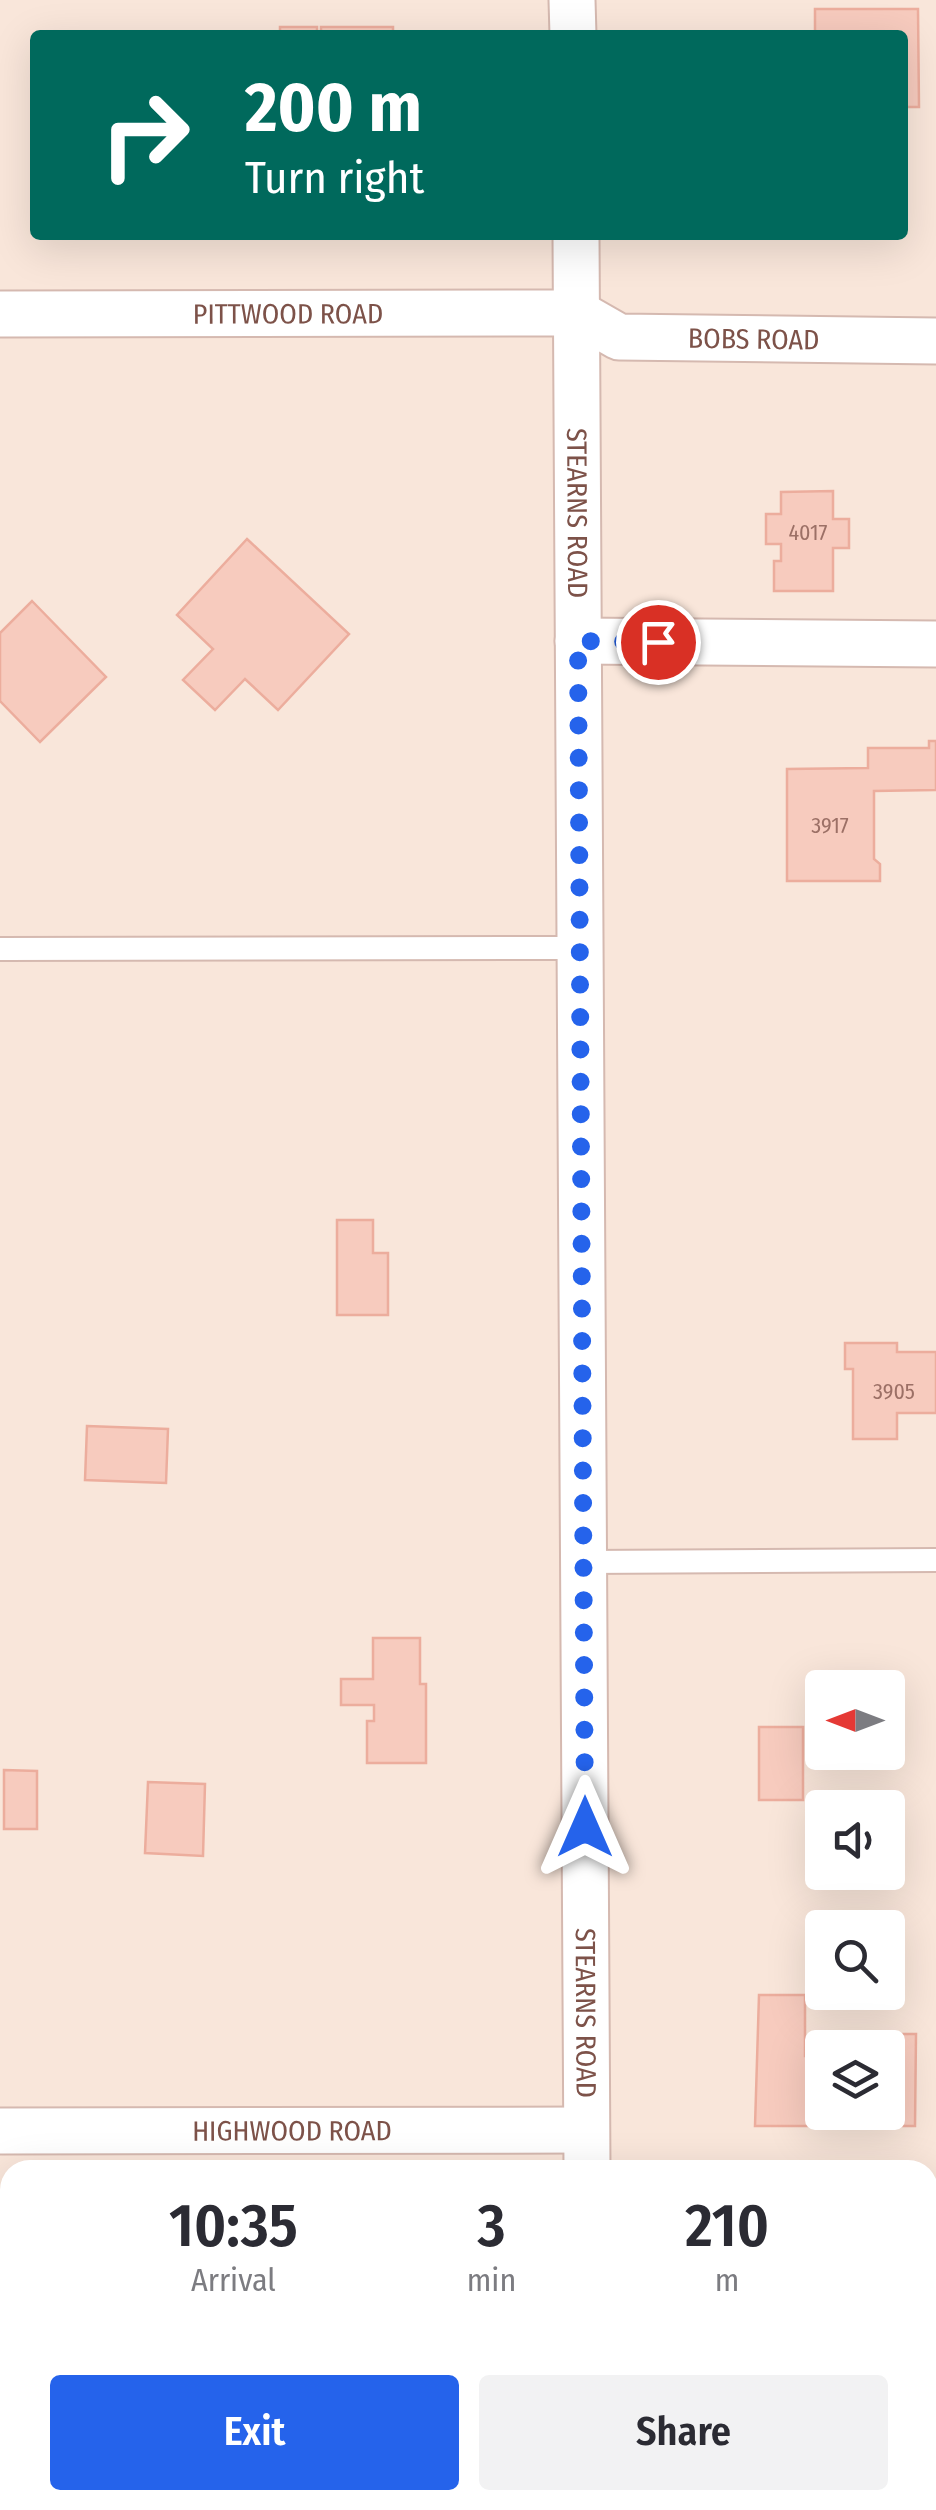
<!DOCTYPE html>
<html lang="en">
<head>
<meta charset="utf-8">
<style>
	body { margin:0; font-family:"Fira Sans Condensed",sans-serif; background:#f2f2f3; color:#2b2b33; height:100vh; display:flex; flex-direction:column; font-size:38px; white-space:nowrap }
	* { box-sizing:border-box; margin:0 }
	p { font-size:32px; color:#7c7c81 }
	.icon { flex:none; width:55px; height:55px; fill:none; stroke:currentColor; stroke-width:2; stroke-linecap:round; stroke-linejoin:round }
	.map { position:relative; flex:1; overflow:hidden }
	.details { position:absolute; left:0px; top:2160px; width:938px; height:350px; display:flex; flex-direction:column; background:#fff; border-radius:30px 30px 0 0; box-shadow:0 10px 40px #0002 }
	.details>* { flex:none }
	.top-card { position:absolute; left:30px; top:30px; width:878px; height:210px; border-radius:10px; box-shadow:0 10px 40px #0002; background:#00695c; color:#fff; overflow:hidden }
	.needle { width:65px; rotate:270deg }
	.fabs { position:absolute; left:805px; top:1670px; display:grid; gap:20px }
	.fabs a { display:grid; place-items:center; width:100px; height:100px; border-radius:10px; background:#fff; box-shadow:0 10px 40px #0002; font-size:50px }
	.pin { position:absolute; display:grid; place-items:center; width:85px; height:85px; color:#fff; margin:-42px; border:5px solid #fff; border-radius:50%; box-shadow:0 2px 10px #0007 }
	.me { position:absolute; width:110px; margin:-55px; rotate:0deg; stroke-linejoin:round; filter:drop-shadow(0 0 8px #0008) }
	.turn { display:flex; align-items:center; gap:35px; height:210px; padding:0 50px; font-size:45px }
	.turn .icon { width:130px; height:130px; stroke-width:2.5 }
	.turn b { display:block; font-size:70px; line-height:85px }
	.eta { display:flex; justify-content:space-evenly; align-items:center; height:170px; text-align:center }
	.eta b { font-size:60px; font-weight:600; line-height:70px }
	.button { display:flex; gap:20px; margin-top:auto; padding:20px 50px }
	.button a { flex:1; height:115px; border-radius:10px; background:#2563eb; color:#fff; font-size:40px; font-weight:600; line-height:115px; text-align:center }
	.button a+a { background:#f2f2f3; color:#2b2b33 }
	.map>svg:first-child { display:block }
	.residential { fill:#f9e6da; fill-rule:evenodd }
	.building { fill:#f7cbbe; stroke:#ecad9d; stroke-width:2.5 }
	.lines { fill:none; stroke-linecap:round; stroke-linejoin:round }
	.lane-casing { stroke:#d5b9b0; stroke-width:26 }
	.street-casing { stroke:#d5b9b0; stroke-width:49 }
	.lane { stroke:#fff; stroke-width:22 }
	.street { stroke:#fff; stroke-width:45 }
	.route { stroke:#2563eb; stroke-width:18; stroke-dasharray:0 32.4 }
	.labels { text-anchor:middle; stroke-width:8; stroke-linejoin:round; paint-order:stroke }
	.number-label { font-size:22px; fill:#9c7066 }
	.street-label { font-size:28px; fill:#7d5249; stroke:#fff8f2 }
</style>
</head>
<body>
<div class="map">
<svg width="936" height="2510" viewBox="0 0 936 2510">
	<rect width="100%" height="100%" fill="#fef3ea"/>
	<!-- residential -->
	<path class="residential" d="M0 0H549V35H35V235H552L553 292 0 293Z
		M596 0H936V320L626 317 600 302 599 235H902V35H596Z
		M553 334 563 2109 0 2110V335Z
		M600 352 936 361V623L602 621Z
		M602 662 936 665V2510H617V2500H928V2170H610ZM822 1688H888V1752H822ZM822 1808H888V1872H822ZM822 1928H888V1992H822ZM822 2048H888V2112H822Z
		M564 2151V2170H10V2500H569V2510H0V2152Z"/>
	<!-- building -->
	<path class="building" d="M815 9H918L919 107H902V35H821L815 31Z
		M280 27H317V35H280Z
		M321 27H393V35H321Z
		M833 491V519H849V548H833V591H774V561H781V544H766V514H781V492Z
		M247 539 349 634 278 710 245 679 215 710 183 680 213 649 177 615Z
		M32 601 106 677 40 742 0 701V633Z
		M929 741H936V790L874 791V859L880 864V881H787V769L868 768V748H929Z
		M337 1220H373V1253H388V1315H337Z
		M845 1343H897V1352H936V1413H897V1439H853V1369H845Z
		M87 1426 168 1429 166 1483 85 1480Z
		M373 1638H420V1684H426V1763H367V1721H374V1705H341V1679H373Z
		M759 1727H803V1800H759Z
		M4 1770 37 1771V1829H4Z
		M148 1782 205 1784 203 1856 145 1853Z
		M759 1995H805V2056H822V2112H888V2048H870V2034H916L915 2126H755Z
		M0 2336H10V2400H0Z
		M747 2500H856V2510H747Z"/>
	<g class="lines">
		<!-- lane casing -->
		<g class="lane-casing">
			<path id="lane" d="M0 949 580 948
				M584 1562 936 1560"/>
		</g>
		<!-- street casing -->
		<g class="street-casing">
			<g id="street">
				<path d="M572 0 573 35"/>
				<path id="s1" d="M576 235 587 2170"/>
				<path id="s2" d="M0 314 577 313 619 337 936 341"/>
				<path d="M578 641 936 644"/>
				<path id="s3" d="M0 2131 586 2130"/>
				<path d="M589 2500V2510"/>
			</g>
		</g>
		<!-- lane -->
		<use href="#lane" class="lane"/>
		<!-- street -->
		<use href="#street" class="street"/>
	</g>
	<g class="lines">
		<!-- route -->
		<path class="route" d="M585 1827 578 641 658 642"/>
	</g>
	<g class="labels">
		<!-- number labels -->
		<g class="number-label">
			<text x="808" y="540">4017</text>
			<text x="830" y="833">3917</text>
			<text x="894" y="1399">3905</text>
		</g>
		<!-- street labels -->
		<g class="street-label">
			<text dy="10" stroke="none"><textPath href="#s2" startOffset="288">PITTWOOD ROAD</textPath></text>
			<text dy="10" stroke="none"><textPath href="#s2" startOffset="760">BOBS ROAD</textPath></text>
			<text dy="10" stroke="none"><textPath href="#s1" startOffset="278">STEARNS ROAD</textPath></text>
			<text dy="10" stroke="none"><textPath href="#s1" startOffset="1778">STEARNS ROAD</textPath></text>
			<text dy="10" stroke="none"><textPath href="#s3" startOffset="292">HIGHWOOD ROAD</textPath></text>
		</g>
	</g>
</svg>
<div class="fabs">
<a><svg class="needle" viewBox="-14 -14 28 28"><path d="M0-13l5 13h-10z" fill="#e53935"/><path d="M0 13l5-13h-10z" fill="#7c7c81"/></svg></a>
<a><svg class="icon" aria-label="sound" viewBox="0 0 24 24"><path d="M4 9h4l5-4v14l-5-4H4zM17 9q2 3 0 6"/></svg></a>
<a><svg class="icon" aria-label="search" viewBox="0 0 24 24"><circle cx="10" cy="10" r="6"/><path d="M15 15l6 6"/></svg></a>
<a><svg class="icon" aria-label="layers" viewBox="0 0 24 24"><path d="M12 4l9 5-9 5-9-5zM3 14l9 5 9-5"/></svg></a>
</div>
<div class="pin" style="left:658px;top:642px;background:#d93025"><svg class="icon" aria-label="arrive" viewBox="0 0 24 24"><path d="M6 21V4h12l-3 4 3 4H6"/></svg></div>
<svg class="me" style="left:585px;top:1827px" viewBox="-20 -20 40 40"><path d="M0-17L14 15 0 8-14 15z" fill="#2563eb" stroke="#fff" stroke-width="4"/></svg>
<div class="top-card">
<div class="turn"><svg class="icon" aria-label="right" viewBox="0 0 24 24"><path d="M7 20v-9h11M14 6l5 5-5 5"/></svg><div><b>200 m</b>Turn right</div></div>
</div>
<section class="details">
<div class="eta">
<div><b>10:35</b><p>Arrival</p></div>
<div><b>3</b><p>min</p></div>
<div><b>210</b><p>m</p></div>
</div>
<div class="button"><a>Exit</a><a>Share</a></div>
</section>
</div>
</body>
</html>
